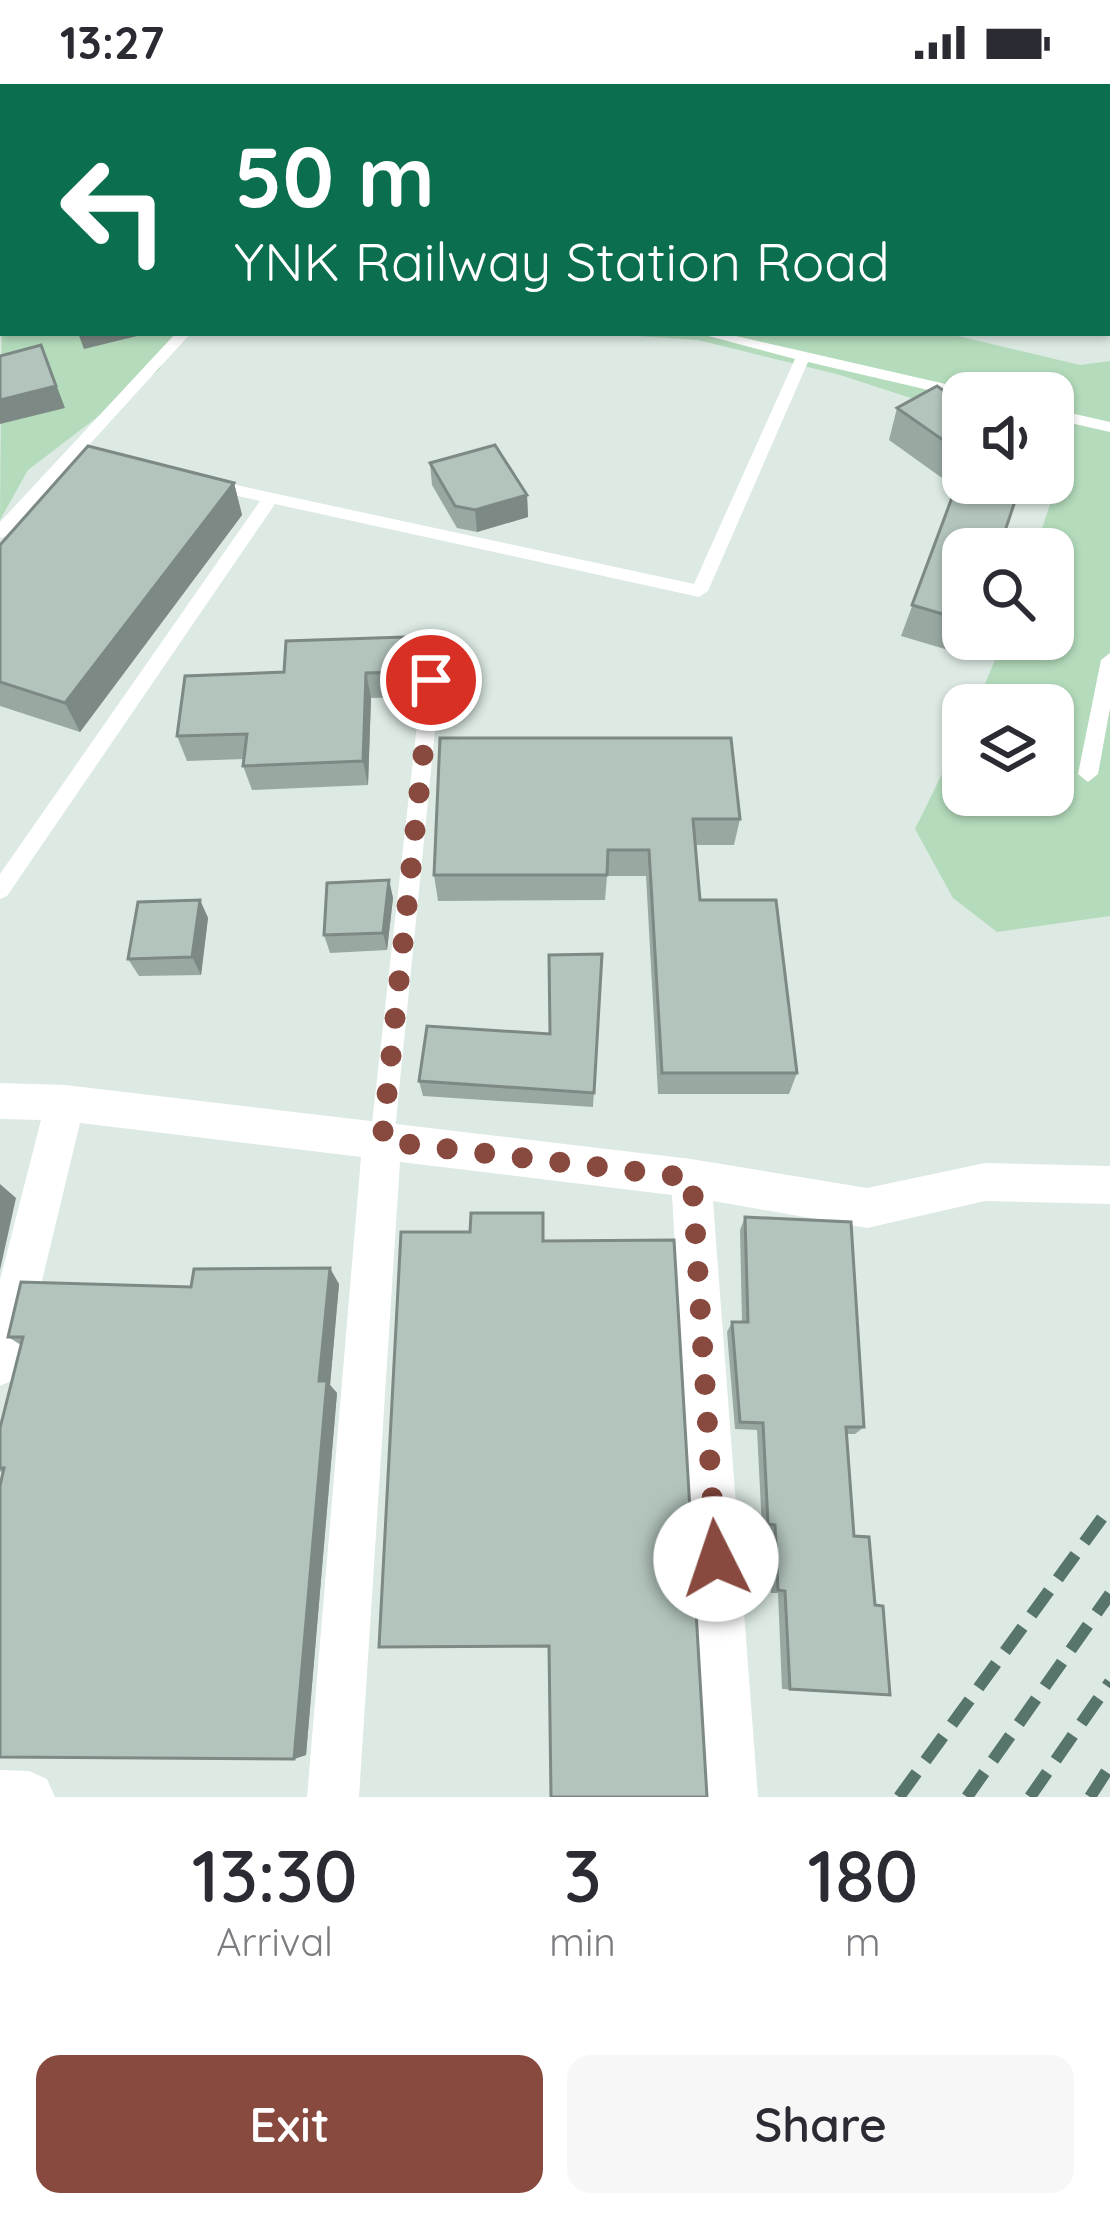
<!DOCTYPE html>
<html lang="en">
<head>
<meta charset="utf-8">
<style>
	body { margin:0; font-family:Quicksand,sans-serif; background:#f7f7f7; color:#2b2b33; height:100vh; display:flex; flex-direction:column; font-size:45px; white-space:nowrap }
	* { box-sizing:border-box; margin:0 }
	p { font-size:39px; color:#7c7c81 }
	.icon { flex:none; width:66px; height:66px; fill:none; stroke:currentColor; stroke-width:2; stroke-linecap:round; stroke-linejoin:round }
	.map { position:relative; height:1713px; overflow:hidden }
	.sheet { display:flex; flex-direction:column; background:#fff; flex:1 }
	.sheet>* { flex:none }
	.banner { position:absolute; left:0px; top:0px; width:1110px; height:252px; box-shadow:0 3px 9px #0004; background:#0b6e4f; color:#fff; overflow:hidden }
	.buttons { position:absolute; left:942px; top:288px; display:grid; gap:24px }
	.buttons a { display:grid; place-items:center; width:132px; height:132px; border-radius:24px; background:#fff; box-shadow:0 3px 9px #0004; font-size:60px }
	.pin { position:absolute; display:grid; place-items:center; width:102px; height:102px; color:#fff; margin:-51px; border:6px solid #fff; border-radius:50%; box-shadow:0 3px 12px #0007 }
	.me { position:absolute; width:132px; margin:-66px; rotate:356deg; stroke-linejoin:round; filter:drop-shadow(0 0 9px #0008) }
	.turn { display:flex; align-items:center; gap:42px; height:252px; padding:0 36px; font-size:54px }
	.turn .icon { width:156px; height:156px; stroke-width:2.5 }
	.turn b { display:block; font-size:84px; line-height:102px }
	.eta { display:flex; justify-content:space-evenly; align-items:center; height:204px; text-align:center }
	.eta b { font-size:72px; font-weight:600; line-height:84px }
	.primary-button { display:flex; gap:24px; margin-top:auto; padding:24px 36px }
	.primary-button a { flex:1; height:138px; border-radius:24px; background:#88493e; color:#fff; font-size:48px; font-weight:600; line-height:138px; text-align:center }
	.primary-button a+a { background:#f7f7f7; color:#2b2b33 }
	.status { display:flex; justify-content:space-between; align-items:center; height:84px; padding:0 60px; background:#fff; direction:ltr }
	.status svg { height:33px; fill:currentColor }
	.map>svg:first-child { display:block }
	.green { fill:#b4dcbc }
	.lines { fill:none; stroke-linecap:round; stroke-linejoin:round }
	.lane { fill:#fff; fill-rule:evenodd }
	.street { fill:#fff; fill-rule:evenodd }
	.primary { fill:#5ea28d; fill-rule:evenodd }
	.rail { stroke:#58756c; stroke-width:12; stroke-dasharray:30 15; stroke-linecap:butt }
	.wall { fill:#99a9a2 }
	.shaded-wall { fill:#7d8984 }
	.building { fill:#b2c4bc; stroke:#7d8984; stroke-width:3 }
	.route { stroke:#88493e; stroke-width:21; stroke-dasharray:0 37.8 }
</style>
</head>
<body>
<div class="status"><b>13:27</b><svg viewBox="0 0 49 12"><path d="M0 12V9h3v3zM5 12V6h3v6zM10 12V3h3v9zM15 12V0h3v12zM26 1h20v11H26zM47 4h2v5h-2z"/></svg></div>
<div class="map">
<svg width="1110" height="1713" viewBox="0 0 1110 1713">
	<rect width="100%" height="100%" fill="#dceae3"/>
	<!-- green -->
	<path class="green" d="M652 0H1110V72L1107 3Z
		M3 85V249H180L159 286 28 386 0 436Z
		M593 249H945L1080 281 1110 277V832L997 848 953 814 915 745 963 647V711H1053V621H976L1004 555H1053V465H1035L1058 397 1053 392V309H963V331L840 291 698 256Z"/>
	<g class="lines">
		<!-- lane -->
		<path class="lane" d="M117 0H131L115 3Z
			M813 0H839L842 3H817Z
			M950 0H962L961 3H949Z
			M1107 49 1110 50V58L1107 57Z
			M0 79H3V87H0Z
			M3 99V109L0 110V100Z
			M176 249H191L6 452 0 454V438Z
			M697 249H723L963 304 971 309H963V314L808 278 708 507 699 513 275 420 7 812 0 815V790L260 417 202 404V396L208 395 694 500 795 275Z
			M1053 325 1110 338V348L1053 335Z
			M1110 569V624L1098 690 1088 698 1078 690 1101 576Z
			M431 589 440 596 394 1057 390 1065 382 1068 374 1065 370 1057 422 596Z"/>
		<!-- street -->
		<path class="street" d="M0 999 65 1001 691 1075 867 1104 985 1079 1110 1082V1120L985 1117 867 1144 713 1117 758 1713H706L672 1111 400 1078 359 1713H307L361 1073 80 1039 22 1280 15 1295 0 1302V1196L41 1036 0 1035Z
			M0 1686 29 1687 47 1695 55 1713H0Z"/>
		<!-- primary -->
		<path class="primary" d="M0 22H3L0 36Z"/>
		<!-- rail -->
		<path class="rail" d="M899 1713 1110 1423
			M967 1713 1110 1510
			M1030 1713 1110 1598
			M1090 1713 1110 1682"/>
	</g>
	<!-- wall -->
	<path class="wall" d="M374 0H573V3H374Z
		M963 320V555H968L962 570 901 552 956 404 889 356 897 324Z
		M430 379 527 411 528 433 477 448 457 444 432 401Z
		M234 399 242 431 80 648 0 622V461Z
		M408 579 407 613 371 614 368 701 252 706 243 682 244 675 187 677 177 652 284 588Z
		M440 654 740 735 734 761H695L700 816 797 989 789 1010H658L646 792H607L605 816 438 817 434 791Z
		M389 796 393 814 387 866 330 869 324 851Z
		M200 816 208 834 201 891 139 892 128 875Z
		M602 870 593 1023 423 1012 419 997 550 950Z
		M745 1133 864 1343 855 1350H846L854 1452 875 1521 890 1611 782 1605 778 1509H771L768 1445H762L757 1346 735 1345 727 1248 732 1238H742L740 1146Z
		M339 1200 330 1301 337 1309 306 1671 294 1675 0 1387V1344L21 1261 8 1253 191 1203Z"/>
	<!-- shaded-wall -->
	<path class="shaded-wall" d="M529 0H573V3H517Z
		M3 196V221H0V197Z
		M78 249H136L137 252 84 265Z
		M50 284 65 324 0 340V316Z
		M234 399 242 431 80 648 65 619Z
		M527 411 528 433 477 448 475 426Z
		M404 553 408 579 407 613 403 588Z
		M366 589 371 614 368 701 363 677Z
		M389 796 393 814 387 866 383 849Z
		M200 816 208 834 201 891 192 873Z
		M0 1100 16 1114 0 1186Z
		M330 1184 339 1200 330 1301 337 1309 306 1671 294 1675 319 1297Z"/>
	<!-- building -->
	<path class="building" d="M394 0H529L517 3H397Z
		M0 174 3 183V196L0 197Z
		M41 261 56 302 0 316V272Z
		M937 302 963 320V370L897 324Z
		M495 361 527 411 475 426 455 422 430 379Z
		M88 362 234 399 65 619 0 598V461Z
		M963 384V399H1021L999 465H963V536L912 521Z
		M404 553 403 588 366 589 363 677 243 682 247 650 177 652 185 592 284 588 286 557Z
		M440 654H731L740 735H693L700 816H776L797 989H662L649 766H608L607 791H434Z
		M389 796 383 849 324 851 327 799Z
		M200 816 192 873 128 875 138 818Z
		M602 870 594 1009 419 997 427 942 550 950 549 871Z
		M471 1129H543V1157L674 1156 707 1713H551L549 1562 379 1563 401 1148H470Z
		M745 1133 851 1138 864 1343H846L854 1452 869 1453 875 1521 883 1522 890 1611 790 1605 785 1507 778 1506 775 1441 768 1440 763 1339 740 1338 732 1238H748Z
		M330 1184 319 1297H327L294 1675 0 1673V1402L4 1384H0V1344L23 1253H8L21 1198 191 1203 194 1185Z"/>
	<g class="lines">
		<!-- route -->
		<path class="route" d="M431 596 382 1057 692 1094 716 1475"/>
	</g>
</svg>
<div class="buttons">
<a><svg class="icon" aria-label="sound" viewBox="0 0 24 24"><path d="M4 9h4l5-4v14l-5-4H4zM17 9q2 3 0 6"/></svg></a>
<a><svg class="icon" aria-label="search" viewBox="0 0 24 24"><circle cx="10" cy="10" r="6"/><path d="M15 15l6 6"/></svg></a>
<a><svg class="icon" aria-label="layers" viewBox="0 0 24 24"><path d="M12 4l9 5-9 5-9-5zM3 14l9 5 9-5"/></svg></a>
</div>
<div class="pin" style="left:431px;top:596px;background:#d93025"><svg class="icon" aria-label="arrive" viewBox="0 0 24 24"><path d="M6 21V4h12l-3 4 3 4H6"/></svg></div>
<svg class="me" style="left:716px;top:1475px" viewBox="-20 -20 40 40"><circle r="19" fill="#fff"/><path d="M0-13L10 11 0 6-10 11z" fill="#88493e"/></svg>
<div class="banner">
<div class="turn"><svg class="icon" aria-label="left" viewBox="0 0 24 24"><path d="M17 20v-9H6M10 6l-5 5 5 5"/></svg><div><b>50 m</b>YNK Railway Station Road</div></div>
</div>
</div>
<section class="sheet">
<div class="eta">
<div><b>13:30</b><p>Arrival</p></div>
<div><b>3</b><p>min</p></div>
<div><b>180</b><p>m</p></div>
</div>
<div class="primary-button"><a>Exit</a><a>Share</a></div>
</section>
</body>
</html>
